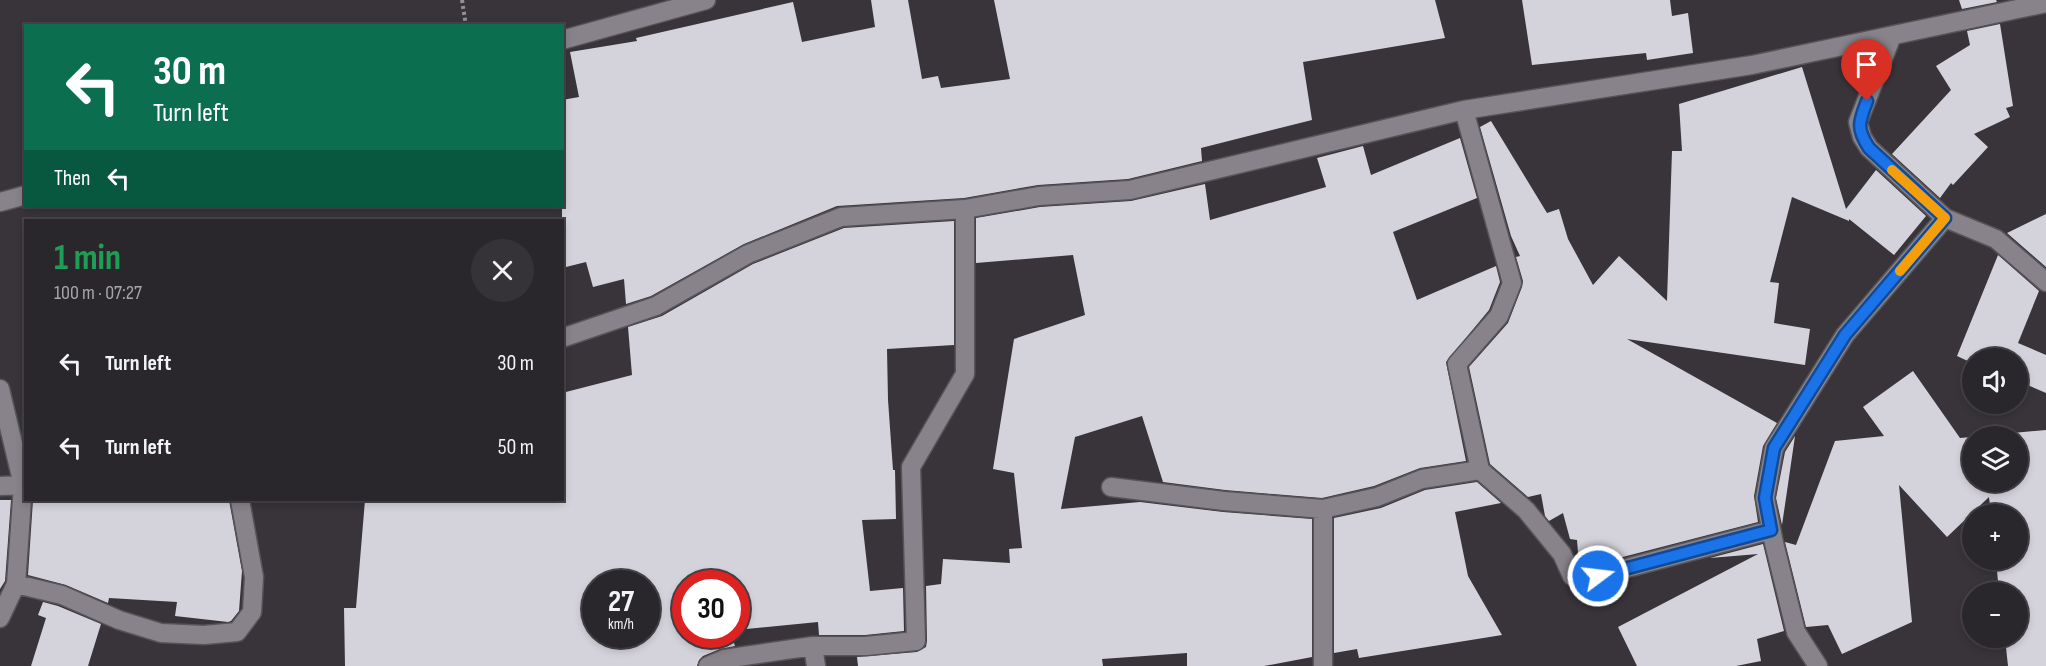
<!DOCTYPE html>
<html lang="en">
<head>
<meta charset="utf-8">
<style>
	body { margin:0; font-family:"Sofia Sans Condensed",sans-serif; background:#363338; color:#f1f3f6; height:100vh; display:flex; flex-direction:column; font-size:22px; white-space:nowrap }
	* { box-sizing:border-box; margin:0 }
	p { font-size:20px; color:#a5a5a9 }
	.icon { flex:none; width:33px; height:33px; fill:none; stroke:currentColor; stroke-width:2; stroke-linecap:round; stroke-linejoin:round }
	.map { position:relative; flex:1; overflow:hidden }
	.details { position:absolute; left:24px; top:219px; width:540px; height:282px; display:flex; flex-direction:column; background:#2a272c; border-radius:0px; box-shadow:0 3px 9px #0003,0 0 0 2px #464448 }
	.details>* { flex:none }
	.top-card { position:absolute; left:24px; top:24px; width:540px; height:183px; border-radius:0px; box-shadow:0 3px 9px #0003,0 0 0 2px #464448; background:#0b6e4f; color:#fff; overflow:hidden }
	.fabs { position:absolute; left:1962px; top:348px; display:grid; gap:12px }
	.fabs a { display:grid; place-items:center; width:66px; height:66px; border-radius:50%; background:#2a272c; box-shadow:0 3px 9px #0003,0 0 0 2px #464448; font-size:30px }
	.speed { position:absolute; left:582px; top:570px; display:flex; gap:12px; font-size:30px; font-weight:700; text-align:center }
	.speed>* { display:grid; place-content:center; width:78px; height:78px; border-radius:50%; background:#2a272c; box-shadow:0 3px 9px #0003,0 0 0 2px #464448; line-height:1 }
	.speed small { font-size:15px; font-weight:400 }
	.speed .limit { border:9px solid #d22; background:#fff; color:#111 }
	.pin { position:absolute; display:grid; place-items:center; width:51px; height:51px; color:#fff; margin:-62px -26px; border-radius:50% 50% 50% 0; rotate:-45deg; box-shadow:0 0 6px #0007 }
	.pin .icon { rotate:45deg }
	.me { position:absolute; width:66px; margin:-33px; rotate:75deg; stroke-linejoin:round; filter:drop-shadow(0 0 4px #0008) }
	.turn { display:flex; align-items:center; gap:21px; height:126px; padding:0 30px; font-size:27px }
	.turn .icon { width:78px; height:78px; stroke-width:2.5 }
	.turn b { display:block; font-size:42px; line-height:51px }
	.then { display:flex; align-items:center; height:57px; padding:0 30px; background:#0003; gap:12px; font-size:22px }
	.round { display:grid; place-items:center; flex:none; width:63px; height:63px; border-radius:32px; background:#363338 }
	.summary { display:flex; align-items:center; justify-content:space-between; height:102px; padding:0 30px }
	h1 { font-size:36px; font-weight:700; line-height:45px; color:#1e9e55 }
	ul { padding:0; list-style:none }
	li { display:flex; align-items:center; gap:18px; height:84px; padding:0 30px }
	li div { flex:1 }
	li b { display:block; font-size:22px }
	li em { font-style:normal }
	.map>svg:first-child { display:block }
	.building { fill:#d4d3db; fill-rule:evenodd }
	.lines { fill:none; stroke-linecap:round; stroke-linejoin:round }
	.street-casing { stroke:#575458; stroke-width:21 }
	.path { stroke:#949196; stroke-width:4; stroke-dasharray:3 3; stroke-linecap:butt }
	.street { stroke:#88838a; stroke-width:18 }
	.route-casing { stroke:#114b97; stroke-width:15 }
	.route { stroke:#1a73e8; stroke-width:10 }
	.slow { stroke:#f59e0b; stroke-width:10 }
</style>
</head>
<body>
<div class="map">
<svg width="2046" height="666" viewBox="0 0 2046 666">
	<rect width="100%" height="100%" fill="#38343a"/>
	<!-- building -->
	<path class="building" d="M871 0H908L922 79 938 76 941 88 1010 79 994 0H1435L1445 38 1303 62 1312 120 1201 148 1202 161 1128 179 1038 185 964 198 837 206 744 244 651 296 626 304 624 279 593 287 586 262 562 268V100L579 97 570 52 637 41 636 38 793 2 802 42 875 27Z
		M1522 0H1670L1672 16 1688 13 1693 53 1647 60 1646 53 1532 65Z
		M1959 0H1996L1997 2 1962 9Z
		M2000 24 2013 106 2006 108 2010 117 1974 134 1988 147 1953 185 1951 183 1940 198 1892 154 1951 90 1936 66 1970 45 1967 31Z
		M1802 67 1846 209 1876 170 1926 216 1894 255 1849 219V221L1792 197 1770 282 1779 283 1774 323 1810 329 1805 365 1627 339 1777 423 1763 446 1754 496 1758 522 1615 559V558L1579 565 1577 540 1570 539 1563 513 1549 521 1545 516 1541 494 1528 497 1490 464 1469 367 1508 323 1522 287 1523 281 1516 257 1520 256 1511 236 1480 127 1491 121 1547 213 1559 209 1568 239 1593 285 1619 256 1667 301 1672 151H1682L1679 104Z
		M1460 138 1477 198 1393 232 1417 300 1496 266 1500 282 1489 310 1446 362 1466 461 1420 468 1374 486 1322 498 1225 490 1163 482 1142 416 1075 437 1061 509 1140 502 1223 512 1312 519V657L1264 666H1187V653L1102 659 1103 666H858L857 657 917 652 926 647 927 641 926 586 941 584 943 559 1010 563 1009 549 1022 548 1014 473 993 469 1014 339 1085 315 1073 255 976 263V218L1040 207 1131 201 1205 184 1210 220 1326 187 1317 158 1363 146 1371 175Z
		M2046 214V267L2007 233Z
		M954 221V345L887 349 888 400 893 470H895L896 519 862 520 870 591 903 588 904 631 865 635H819L818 622 736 630V584H686V634H731L735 646 720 649 703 656 699 660 697 666H345L344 608H356L365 500H562V393L632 375 628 327 662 316 753 264 844 228ZM596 584H646V634H596Z
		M1998 255 2039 291 2018 343 2046 355V393L2018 381V358H1972V363L1957 356Z
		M1913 371 1960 438 1972 437V482H2018V436H1981L2046 430V666H2008L2005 638H2018V592H1999L1996 560H2018V514H1991L1989 497 1947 537 1899 485 1912 622 1842 654 1828 625 1806 627 1785 542 1796 545 1835 441 1884 436 1863 407Z
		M1795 436 1786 498 1782 525 1776 498 1785 452Z
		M1477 482 1501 503 1455 512 1468 576 1502 635 1359 658 1357 649 1334 653V518L1381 508 1425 490Z
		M0 500H11L5 581 0 589Z
		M33 500H229L242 571 239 611 231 621 228 622 175 616 177 602 109 598 108 603 66 585 28 575Z
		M1763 544 1784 631 1757 639 1761 661 1736 666H1637L1618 627 1758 554 1710 558Z
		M43 602 58 606 101 624 88 666H31L46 618 38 615Z"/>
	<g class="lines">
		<!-- street casing -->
		<g class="street-casing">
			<path id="street" d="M1892 36 1858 122 1862 137 1869 148 1945 218 1996 239 2046 282
				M562 40 706 0
				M1464 110 1512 283 1499 316 1457 364 1480 470 1526 510 1562 554 1572 576 1585 579 1771 530
				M0 202 26 195
				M562 338 656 306 748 254 841 217 965 209 1039 196 1130 190 1464 110 1752 65 2046 3
				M0 389 23 485 16 584 0 618
				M0 486 26 485
				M1111 487 1224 501 1323 509 1377 497 1422 479 1480 470
				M16 584 62 595 119 620 161 633 204 635 237 632 252 612 254 577 240 500
				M813 646 816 666
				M708 666 724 659 813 646H866L916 641 911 467 965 374V209
				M1323 666V509
				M1818 666 1796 632 1774 543 1765 498 1774 448 1845 335 1945 218"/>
		</g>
		<!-- path -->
		<path class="path" d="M462 0 466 26"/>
		<!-- street -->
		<use href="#street" class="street"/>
	</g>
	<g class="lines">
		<!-- route casing -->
		<g class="route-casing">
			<path id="route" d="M1598 576 1771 530 1765 498 1774 448 1845 335 1945 218 1869 148C1856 128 1859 122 1867 101"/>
		</g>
		<!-- route -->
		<use href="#route" class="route"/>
		<!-- slow -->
		<path class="slow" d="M1892 170 1945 218 1900 271"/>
	</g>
</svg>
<div class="fabs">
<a><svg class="icon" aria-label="sound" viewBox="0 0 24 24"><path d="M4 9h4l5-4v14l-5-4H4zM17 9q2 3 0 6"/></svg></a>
<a><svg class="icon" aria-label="layers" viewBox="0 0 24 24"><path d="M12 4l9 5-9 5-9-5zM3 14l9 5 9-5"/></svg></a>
<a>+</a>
<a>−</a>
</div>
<div class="speed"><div>27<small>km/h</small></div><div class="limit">30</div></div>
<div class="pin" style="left:1867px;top:101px;background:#d93025"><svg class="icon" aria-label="arrive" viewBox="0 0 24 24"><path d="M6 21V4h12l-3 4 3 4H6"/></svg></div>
<svg class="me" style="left:1598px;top:576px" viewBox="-20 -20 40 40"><circle r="17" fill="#1a73e8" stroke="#fff" stroke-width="3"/><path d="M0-11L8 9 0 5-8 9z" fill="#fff"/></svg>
<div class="top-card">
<div class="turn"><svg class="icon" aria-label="left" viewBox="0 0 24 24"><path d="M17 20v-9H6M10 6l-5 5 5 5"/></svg><div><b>30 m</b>Turn left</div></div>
<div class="then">Then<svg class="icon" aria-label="left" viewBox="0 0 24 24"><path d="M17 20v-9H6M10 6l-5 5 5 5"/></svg></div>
</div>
<section class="details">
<div class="summary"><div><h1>1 min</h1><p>100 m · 07:27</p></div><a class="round"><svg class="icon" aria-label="close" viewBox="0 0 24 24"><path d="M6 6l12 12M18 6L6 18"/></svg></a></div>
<ul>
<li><svg class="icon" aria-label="left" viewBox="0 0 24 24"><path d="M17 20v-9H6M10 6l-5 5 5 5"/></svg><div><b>Turn left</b></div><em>30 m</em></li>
<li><svg class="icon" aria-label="left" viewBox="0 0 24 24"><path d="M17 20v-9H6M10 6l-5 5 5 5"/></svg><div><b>Turn left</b></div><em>50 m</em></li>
</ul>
</section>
</div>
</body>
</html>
